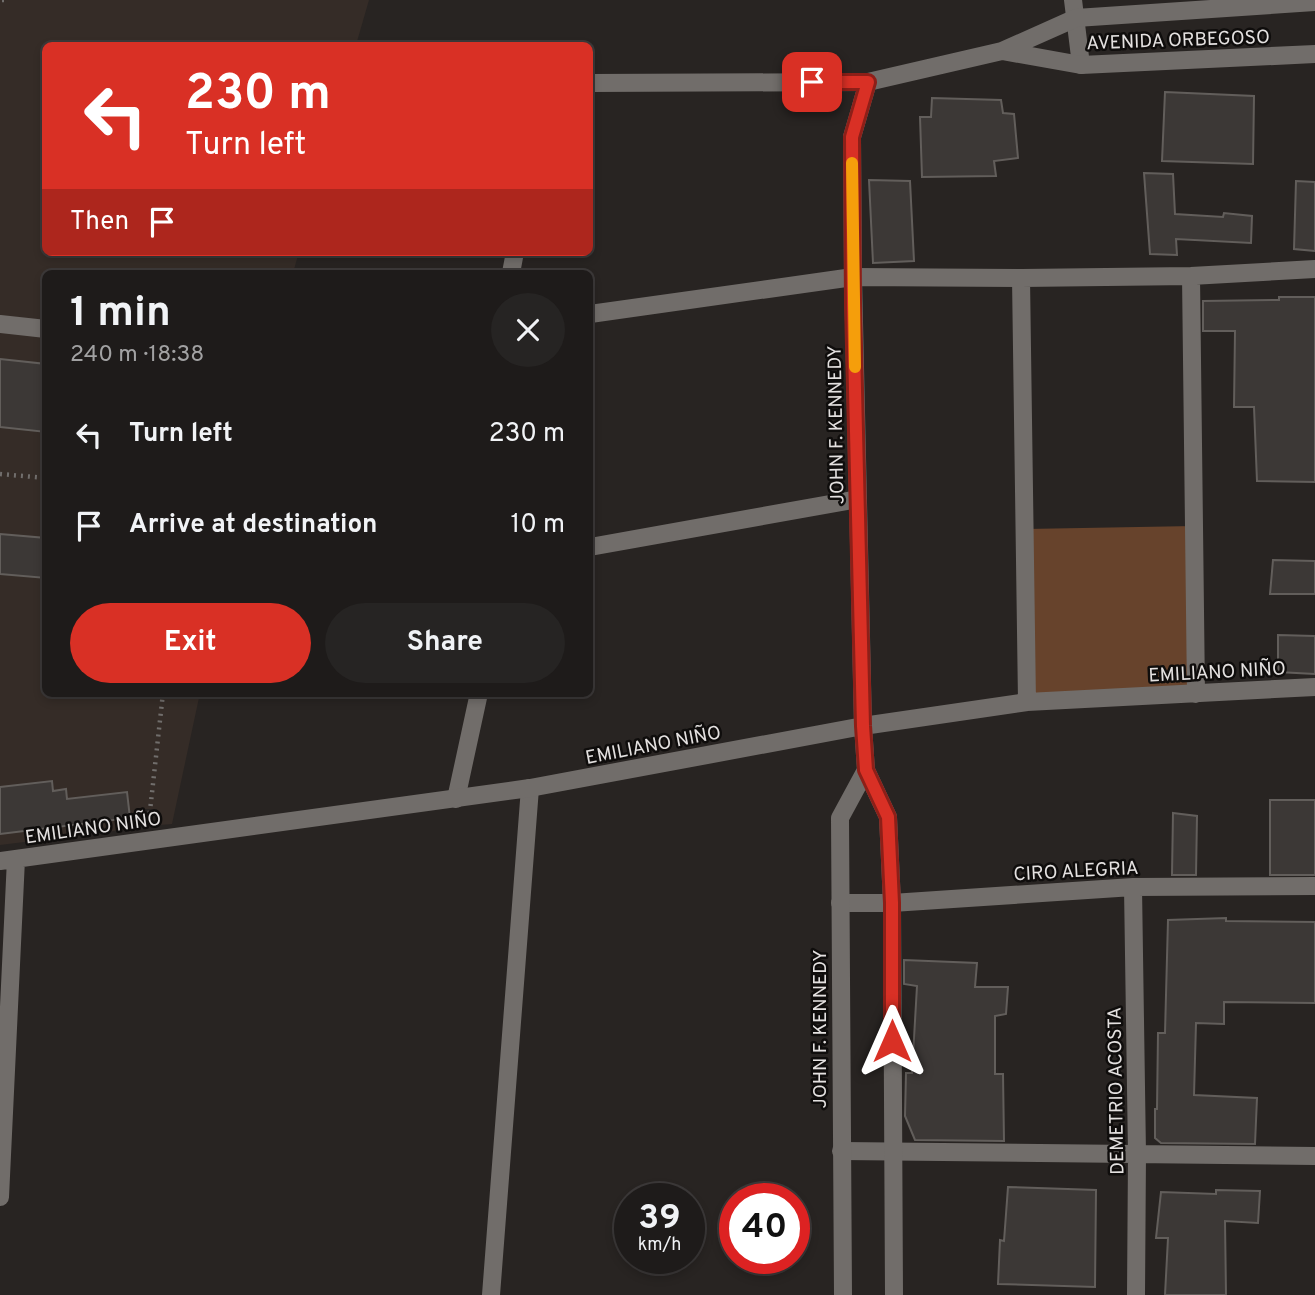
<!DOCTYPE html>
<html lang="en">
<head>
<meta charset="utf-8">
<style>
	body { margin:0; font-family:Overpass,sans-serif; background:#262423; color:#f1f3f6; height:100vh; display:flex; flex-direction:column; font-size:26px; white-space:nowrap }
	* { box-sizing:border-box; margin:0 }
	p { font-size:23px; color:#a1a1a2 }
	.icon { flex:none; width:38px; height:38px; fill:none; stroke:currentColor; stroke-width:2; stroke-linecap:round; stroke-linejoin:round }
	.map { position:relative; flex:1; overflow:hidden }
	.panel { position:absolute; left:42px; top:270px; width:551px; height:427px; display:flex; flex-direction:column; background:#1e1b1a; border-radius:10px; box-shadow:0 4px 10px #0003,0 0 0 2px #3c3939 }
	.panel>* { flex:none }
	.guide { position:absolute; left:42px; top:42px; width:551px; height:214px; border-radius:10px; box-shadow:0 4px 10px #0003,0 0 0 2px #3c3939; background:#d93025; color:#fff; overflow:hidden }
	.speed { position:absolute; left:614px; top:1183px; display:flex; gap:14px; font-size:35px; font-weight:700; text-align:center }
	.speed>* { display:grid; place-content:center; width:91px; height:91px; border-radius:50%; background:#1e1b1a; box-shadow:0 4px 10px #0003,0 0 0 2px #3c3939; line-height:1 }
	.speed small { font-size:18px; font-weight:400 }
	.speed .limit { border:10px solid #d22; background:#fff; color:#111 }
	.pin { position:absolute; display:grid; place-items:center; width:60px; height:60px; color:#fff; margin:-30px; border-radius:14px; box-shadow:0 4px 10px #0006 }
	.me { position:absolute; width:77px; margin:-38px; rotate:0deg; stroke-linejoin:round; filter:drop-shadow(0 0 5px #0008) }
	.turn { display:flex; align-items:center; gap:24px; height:147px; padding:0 28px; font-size:32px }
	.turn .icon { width:91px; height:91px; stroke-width:2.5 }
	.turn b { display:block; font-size:49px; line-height:60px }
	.then { display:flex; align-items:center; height:66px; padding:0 28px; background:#0003; gap:14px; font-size:26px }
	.round { display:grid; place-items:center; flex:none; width:74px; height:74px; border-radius:37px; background:#262423 }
	.overview { display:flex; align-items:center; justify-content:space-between; height:119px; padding:0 28px }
	h1 { font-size:42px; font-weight:700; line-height:52px }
	.button { display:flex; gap:14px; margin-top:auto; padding:14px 28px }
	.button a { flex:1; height:80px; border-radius:42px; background:#d93025; color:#fff; font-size:28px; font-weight:700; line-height:80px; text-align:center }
	.button a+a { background:#262423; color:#f1f3f6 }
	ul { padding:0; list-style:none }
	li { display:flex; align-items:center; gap:21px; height:91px; padding:0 28px }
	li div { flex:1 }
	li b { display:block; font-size:26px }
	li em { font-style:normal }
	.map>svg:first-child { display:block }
	.built { fill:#352c27 }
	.green { fill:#67432c }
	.building { fill:#3c3836; stroke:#625e5b; stroke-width:2 }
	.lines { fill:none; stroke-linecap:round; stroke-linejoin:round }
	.path { stroke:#716e6c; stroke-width:4.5; stroke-dasharray:2 5; stroke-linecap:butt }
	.street { stroke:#716d6a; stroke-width:18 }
	.secondary { stroke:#716d6a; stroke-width:18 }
	.route-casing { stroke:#8d1f18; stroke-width:18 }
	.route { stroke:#d93025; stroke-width:12 }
	.slow { stroke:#f59e0b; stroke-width:12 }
	.labels { text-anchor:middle; stroke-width:5; stroke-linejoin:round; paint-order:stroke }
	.street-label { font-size:19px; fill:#e4e1e0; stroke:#0f0d0c }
</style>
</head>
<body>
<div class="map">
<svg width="1315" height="1295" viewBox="0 0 1315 1295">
	<rect width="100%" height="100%" fill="#282422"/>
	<!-- built -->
	<path class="built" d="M0 0H369L356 45 46 46V252H299L293 273H46V693H200L172 824 160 825 157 809H145L138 828 0 845Z"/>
	<!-- green -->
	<path class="green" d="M1194 526 1196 694 1027 702 1026 529Z"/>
	<!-- building -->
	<path class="building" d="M1165 92 1254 96 1253 164 1162 161Z
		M932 98 1001 100 1003 113 1014 114 1018 158 994 161 996 176 922 177 920 117H931Z
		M1144 173 1173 174 1175 214 1223 217 1224 213 1252 216 1251 243 1176 239 1177 255 1150 254Z
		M869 180 910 181 914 261 873 263Z
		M1296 181 1315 182V251L1294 249Z
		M1279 297H1315V482L1257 481 1254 407H1234L1235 331H1203V301L1279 300Z
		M0 359 46 364V432L0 427Z
		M0 534 46 538V578L0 574Z
		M1273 560 1315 561V594H1270Z
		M1278 635 1315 636V674L1278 672Z
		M52 781 53 791 66 789 67 799 127 792 130 818 0 834V787Z
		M1270 800H1315V875H1270Z
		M1173 813 1197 816 1196 875H1172Z
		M1226 918V921L1315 922V1003L1224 1002V1024L1196 1023 1194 1095 1257 1098 1255 1144 1161 1143 1155 1138V1109H1157L1158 1033H1165L1168 920Z
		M904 960 977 963 975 987H1008L1006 1014 995 1016V1074H1003L1004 1141 915 1140 905 1116 906 1073H912L917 986 904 984Z
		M1008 1187 1096 1190 1095 1287 998 1284 1000 1240 1004 1241Z
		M1216 1190 1260 1191 1258 1223 1225 1221 1226 1295H1165L1168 1238H1156L1161 1192 1216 1194Z"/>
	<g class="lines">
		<!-- path -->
		<path class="path" d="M2 0H9
			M0 474 46 478
			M149 820 163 693"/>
		<!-- street -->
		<path class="street" d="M1073 0 1081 65
			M590 83 868 82
			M511 273 515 252
			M1191 276 1196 694
			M1021 278 1027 702
			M590 314 853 277 1021 278 1191 276 1315 269
			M0 324 46 329
			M590 547 858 499
			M863 726 1027 702 1315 687
			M456 799 479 693
			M1133 887 1137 1154 1136 1295
			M840 903H892L1133 887 1315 886
			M841 1151 1315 1156
			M491 1295 530 788"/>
		<!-- secondary -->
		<path class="secondary" d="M1002 51 1081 65 1315 54
			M0 861 530 788 863 726
			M0 1197 16 859
			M843 1295 840 818 866 770
			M894 1295 892 903 888 817 866 770 863 726 853 277 852 137 868 82 1002 51 1076 18 1315 2"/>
	</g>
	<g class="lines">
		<!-- route casing -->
		<g class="route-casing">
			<path id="route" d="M812 82H868L852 137 853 305 863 726 866 770 888 817 892 903V1041"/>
		</g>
		<!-- route -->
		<use href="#route" class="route"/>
		<!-- slow -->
		<path class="slow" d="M852 163 855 367"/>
	</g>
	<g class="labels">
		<!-- street labels -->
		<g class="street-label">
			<text transform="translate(1178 39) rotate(-2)" y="7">AVENIDA ORBEGOSO</text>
			<text transform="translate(835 425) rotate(-91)" y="7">JOHN F. KENNEDY</text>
			<text transform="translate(1217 671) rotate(-3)" y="7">EMILIANO NIÑO</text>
			<text transform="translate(653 744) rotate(-11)" y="7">EMILIANO NIÑO</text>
			<text transform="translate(93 827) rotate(-8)" y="7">EMILIANO NIÑO</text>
			<text transform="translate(1076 870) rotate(-3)" y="7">CIRO ALEGRIA</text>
			<text transform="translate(819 1029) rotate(-90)" y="7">JOHN F. KENNEDY</text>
			<text transform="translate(1115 1091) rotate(-91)" y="7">DEMETRIO ACOSTA</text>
		</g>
	</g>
</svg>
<div class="speed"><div>39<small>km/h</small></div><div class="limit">40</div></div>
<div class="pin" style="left:812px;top:82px;background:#d93025"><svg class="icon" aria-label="arrive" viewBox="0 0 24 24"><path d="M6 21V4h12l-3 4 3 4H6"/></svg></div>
<svg class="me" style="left:892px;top:1041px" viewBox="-20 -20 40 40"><path d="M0-17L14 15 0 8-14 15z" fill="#d93025" stroke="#fff" stroke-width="4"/></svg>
<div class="guide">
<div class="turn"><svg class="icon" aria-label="left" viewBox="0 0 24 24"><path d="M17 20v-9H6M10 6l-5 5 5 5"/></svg><div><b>230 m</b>Turn left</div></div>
<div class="then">Then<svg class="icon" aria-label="arrive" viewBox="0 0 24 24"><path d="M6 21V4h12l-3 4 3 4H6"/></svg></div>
</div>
<section class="panel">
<div class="overview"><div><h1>1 min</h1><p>240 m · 18:38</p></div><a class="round"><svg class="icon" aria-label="close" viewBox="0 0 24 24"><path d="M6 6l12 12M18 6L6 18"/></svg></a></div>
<ul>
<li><svg class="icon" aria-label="left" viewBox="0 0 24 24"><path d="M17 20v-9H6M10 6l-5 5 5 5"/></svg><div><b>Turn left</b></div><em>230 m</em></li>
<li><svg class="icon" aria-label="arrive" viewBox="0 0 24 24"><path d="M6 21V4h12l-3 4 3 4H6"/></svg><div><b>Arrive at destination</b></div><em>10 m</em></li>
</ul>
<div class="button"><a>Exit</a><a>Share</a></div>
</section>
</div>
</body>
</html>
